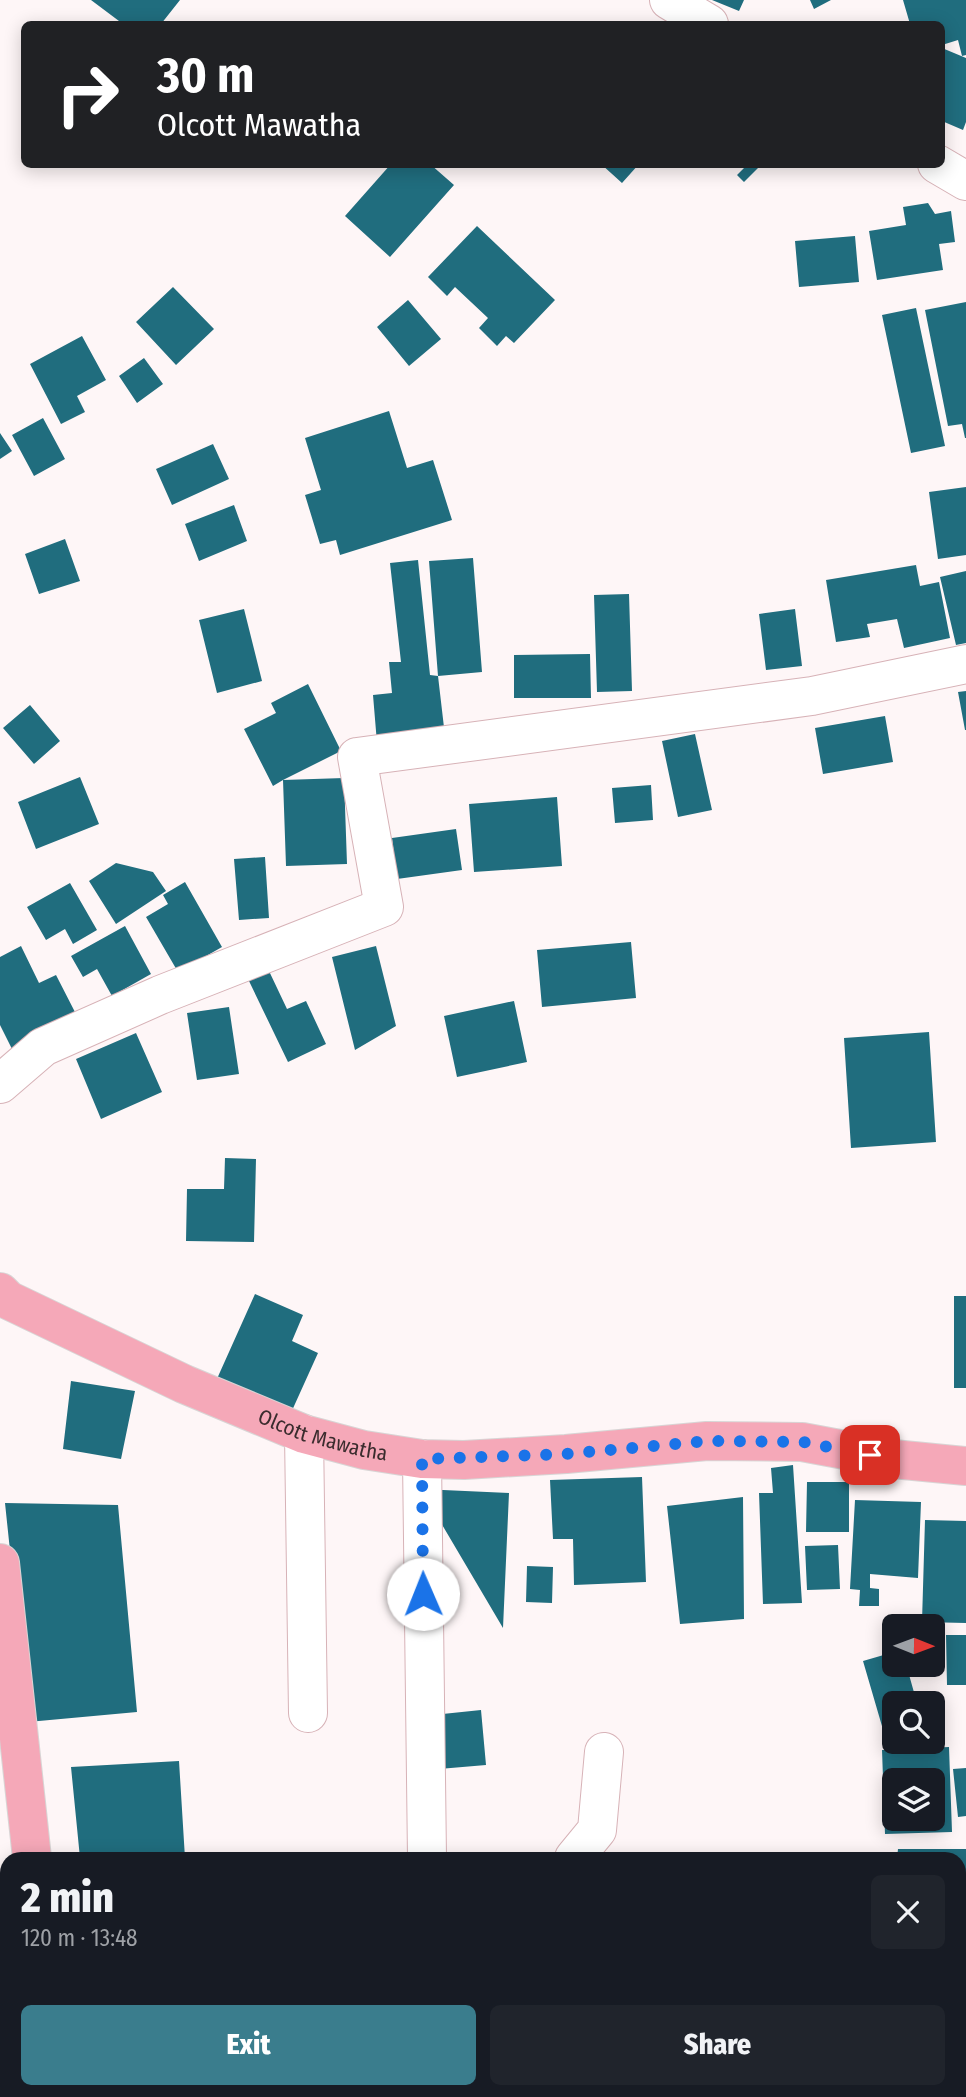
<!DOCTYPE html>
<html lang="en">
<head>
<meta charset="utf-8">
<style>
	body { margin:0; font-family:"Fira Sans Condensed",sans-serif; background:#20242c; color:#f1f3f6; height:100vh; display:flex; flex-direction:column; font-size:26px; white-space:nowrap }
	* { box-sizing:border-box; margin:0 }
	p { font-size:23px; color:#9ea1a6 }
	.icon { flex:none; width:38px; height:38px; fill:none; stroke:currentColor; stroke-width:2; stroke-linecap:round; stroke-linejoin:round }
	.map { position:relative; flex:1; overflow:hidden }
	.panel { position:absolute; left:0px; top:1852px; width:966px; height:247px; display:flex; flex-direction:column; background:#171b24; border-radius:21px 21px 0 0; box-shadow:0 4px 18px #0003 }
	.panel>* { flex:none }
	.top-card { position:absolute; left:21px; top:21px; width:924px; height:147px; border-radius:10px; box-shadow:0 4px 18px #0003; background:#202124; color:#fff; overflow:hidden }
	.needle { width:46px; rotate:91deg }
	.controls { position:absolute; left:882px; top:1614px; display:grid; gap:14px }
	.controls a { display:grid; place-items:center; width:63px; height:63px; border-radius:10px; background:#171b24; box-shadow:0 4px 18px #0003; font-size:35px }
	.pin { position:absolute; display:grid; place-items:center; width:60px; height:60px; color:#fff; margin:-30px; border-radius:14px; box-shadow:0 4px 10px #0006 }
	.me { position:absolute; width:77px; margin:-38px; rotate:359deg; stroke-linejoin:round; filter:drop-shadow(0 0 5px #0008) }
	.turn { display:flex; align-items:center; gap:24px; height:147px; padding:0 21px; font-size:32px }
	.turn .icon { width:91px; height:91px; stroke-width:2.5 }
	.turn b { display:block; font-size:49px; line-height:60px }
	.round { display:grid; place-items:center; flex:none; width:74px; height:74px; border-radius:10px; background:#20242c }
	.overview { display:flex; align-items:center; justify-content:space-between; height:119px; padding:0 21px }
	h1 { font-size:42px; font-weight:800; line-height:52px }
	.cta { display:flex; gap:14px; margin-top:auto; padding:14px 21px }
	.cta a { flex:1; height:80px; border-radius:10px; background:#3a7d8d; color:#fff; font-size:28px; font-weight:800; line-height:80px; text-align:center }
	.cta a+a { background:#20242c; color:#f1f3f6 }
	.map>svg:first-child { display:block }
	.building { fill:#206d7e; fill-rule:evenodd }
	.lines { fill:none; stroke-linecap:round; stroke-linejoin:round }
	.minor-casing { stroke:#d7b2b7; stroke-width:40 }
	.tertiary-casing { stroke:#d7b2b7; stroke-width:40 }
	.primary-casing { stroke:#d8d5d5; stroke-width:40 }
	.minor { stroke:#fff; stroke-width:38 }
	.tertiary { stroke:#fff; stroke-width:38 }
	.primary { stroke:#f5a8b8; stroke-width:38 }
	.route { stroke:#1a73e8; stroke-width:12; stroke-dasharray:0 21.6 }
	.labels { text-anchor:middle; stroke-width:7; stroke-linejoin:round; paint-order:stroke }
	.street-label { font-size:21px; fill:#3b2c2e; stroke:#fff }
</style>
</head>
<body>
<div class="map">
<svg width="966" height="2097" viewBox="0 0 966 2097">
	<rect width="100%" height="100%" fill="#fef6f7"/>
	<!-- building -->
	<path class="building" d="M91 0H180L161 24H123Z
		M712 0H744L739 11Z
		M810 0H831L814 9Z
		M903 0H966V55L962 56 958 40 942 45V24L931 22 910 24Z
		M942 48 966 58V122L963 130 942 121Z
		M391 164H430L454 185 390 257 345 216Z
		M601 164H639L622 183Z
		M741 164H762L744 182 737 175 744 168Z
		M928 203 935 214 951 211 955 242 939 244 943 270 877 280 869 231 906 225 903 207Z
		M477 226 555 300 514 343 506 336 497 346 479 328 488 318 455 287 447 296 428 277Z
		M855 236 859 282 799 287 795 241Z
		M173 287 214 329 176 365 136 322Z
		M408 300 441 339 409 366 377 327Z
		M966 302V438H965L962 424 948 426 925 310Z
		M916 308 945 446 911 453 882 315Z
		M82 336 106 380 77 396 85 412 61 424 30 364Z
		M144 358 163 384 137 403 119 376Z
		M389 411 407 468 433 460 452 520 340 555 336 540 320 544 305 495 321 490 305 438Z
		M43 418 65 459 34 476 12 435Z
		M0 433 12 451 0 459Z
		M213 444 229 479 172 505 156 469Z
		M966 487V555L938 559 929 492Z
		M234 505 247 541 199 561 185 524Z
		M65 539 80 581 39 594 25 554Z
		M473 558 482 672 438 676 429 561Z
		M418 560 430 675 438 676 445 736 377 743 373 695 392 693 389 662H401L390 563Z
		M916 565 920 586 939 582 950 638 904 648 897 619 867 624 870 637 836 642 826 580Z
		M966 571V643L956 645 940 577Z
		M629 594 632 691 597 692 594 595Z
		M244 609 262 681 217 693 199 620Z
		M795 609 802 666 766 670 759 614Z
		M590 654 591 698H514V655Z
		M308 684 341 751 283 780 344 778 347 864 286 866 283 780 273 786 244 729 276 713 271 703Z
		M966 691V730H965L958 692Z
		M30 705 60 741 34 764 3 728Z
		M885 716 893 762 823 774 815 728Z
		M695 734 712 810 678 817 662 741Z
		M80 777 99 824 36 849 18 802Z
		M651 785 653 820 615 823 612 788Z
		M557 797 562 866 474 872 469 804Z
		M456 829 462 870 397 879 392 838Z
		M265 857 269 918 239 920 234 859Z
		M116 863 153 872 166 891 116 924 89 881Z
		M185 882 222 947 178 972 146 917 168 904 163 895Z
		M70 883 97 930 73 944 65 929 46 940 27 907Z
		M125 926 151 974 112 996 97 969 83 977 71 956Z
		M631 942 636 998 542 1007 537 950Z
		M21 946 39 983 56 975 77 1016 12 1049 0 1025V957Z
		M376 946 396 1026 355 1050 332 957Z
		M269 971 287 1009 306 1001 326 1044 288 1062 249 981Z
		M514 1001 527 1062 457 1077 444 1016Z
		M229 1007 239 1074 197 1080 187 1013Z
		M929 1032 936 1142 851 1148 844 1038Z
		M136 1033 162 1092 101 1119 76 1059Z
		M225 1158 256 1159 254 1242 186 1241 187 1189H224Z
		M255 1294 303 1315 292 1341 318 1353 290 1415 216 1381Z
		M954 1296H966V1388H954Z
		M71 1381 135 1391 121 1459 63 1449Z
		M793 1465 802 1603 763 1604 759 1493H773L771 1468Z
		M642 1477 646 1582 574 1585 573 1539H553L550 1480Z
		M807 1482H849V1532H806Z
		M421 1489 509 1493 503 1628Z
		M743 1497 744 1619 680 1624 667 1506Z
		M855 1500 921 1502 918 1578 870 1574V1588L879 1589V1606H859L860 1590 850 1589Z
		M5 1503 118 1505 137 1712 28 1722Z
		M925 1520 966 1521V1623L922 1622Z
		M838 1545 840 1589 807 1590 805 1546Z
		M527 1566 553 1567 552 1603 526 1602Z
		M946 1635H966V1685H947Z
		M894 1652V1664H906L917 1703H894V1730L884 1733 863 1661Z
		M481 1710 486 1765 439 1769 433 1715Z
		M949 1747 952 1832 885 1834 882 1750ZM894 1780H933V1818H894Z
		M179 1761 185 1858H80L71 1767Z
		M966 1768V1816L958 1817 953 1769Z
		M898 1849H966V1903H959V1858H897Z
		M7 1940V2014H0V1941Z
		M964 1979 966 2024H959V1980Z"/>
	<g class="lines">
		<!-- minor casing -->
		<g class="minor-casing">
			<path id="minor" d="M0 1084 43 1047 160 995 384 907 357 757 812 696 966 664
				M304 1434 308 1713
				M422 1459 427 1858
				M574 1858 597 1830 604 1752
				M510 2091 511 2097
				M143 2097 214 2091"/>
		</g>
		<!-- tertiary casing -->
		<g class="tertiary-casing">
			<path id="tertiary" d="M669 0 709 24
				M937 164 966 181"/>
		</g>
		<!-- primary casing -->
		<g class="primary-casing">
			<g id="primary">
				<path id="s1" d="M0 1292 8 1300 184 1384 304 1434 364 1450 422 1459 464 1460 566 1454 707 1441 802 1442 893 1459 966 1466"/>
				<path d="M0 1563 32 1858"/>
				<path d="M59 2091 60 2097"/>
			</g>
		</g>
		<!-- minor -->
		<use href="#minor" class="minor"/>
		<!-- tertiary -->
		<use href="#tertiary" class="tertiary"/>
		<!-- primary -->
		<use href="#primary" class="primary"/>
	</g>
	<g class="lines">
		<!-- route -->
		<path class="route" d="M423 1594 422 1459 566 1454 707 1441 803 1442 870 1455"/>
	</g>
	<g class="labels">
		<!-- street labels -->
		<g class="street-label">
			<text dy="7" stroke="none"><textPath href="#s1" startOffset="355">Olcott Mawatha</textPath></text>
		</g>
	</g>
</svg>
<div class="controls">
<a><svg class="needle" viewBox="-14 -14 28 28"><path d="M0-13l5 13h-10z" fill="#e53935"/><path d="M0 13l5-13h-10z" fill="#9ea1a6"/></svg></a>
<a><svg class="icon" aria-label="search" viewBox="0 0 24 24"><circle cx="10" cy="10" r="6"/><path d="M15 15l6 6"/></svg></a>
<a><svg class="icon" aria-label="layers" viewBox="0 0 24 24"><path d="M12 4l9 5-9 5-9-5zM3 14l9 5 9-5"/></svg></a>
</div>
<div class="pin" style="left:870px;top:1455px;background:#d93025"><svg class="icon" aria-label="arrive" viewBox="0 0 24 24"><path d="M6 21V4h12l-3 4 3 4H6"/></svg></div>
<svg class="me" style="left:423px;top:1594px" viewBox="-20 -20 40 40"><circle r="19" fill="#fff"/><path d="M0-13L10 11 0 6-10 11z" fill="#1a73e8"/></svg>
<div class="top-card">
<div class="turn"><svg class="icon" aria-label="right" viewBox="0 0 24 24"><path d="M7 20v-9h11M14 6l5 5-5 5"/></svg><div><b>30 m</b>Olcott Mawatha</div></div>
</div>
<section class="panel">
<div class="overview"><div><h1>2 min</h1><p>120 m · 13:48</p></div><a class="round"><svg class="icon" aria-label="close" viewBox="0 0 24 24"><path d="M6 6l12 12M18 6L6 18"/></svg></a></div>
<div class="cta"><a>Exit</a><a>Share</a></div>
</section>
</div>
</body>
</html>
